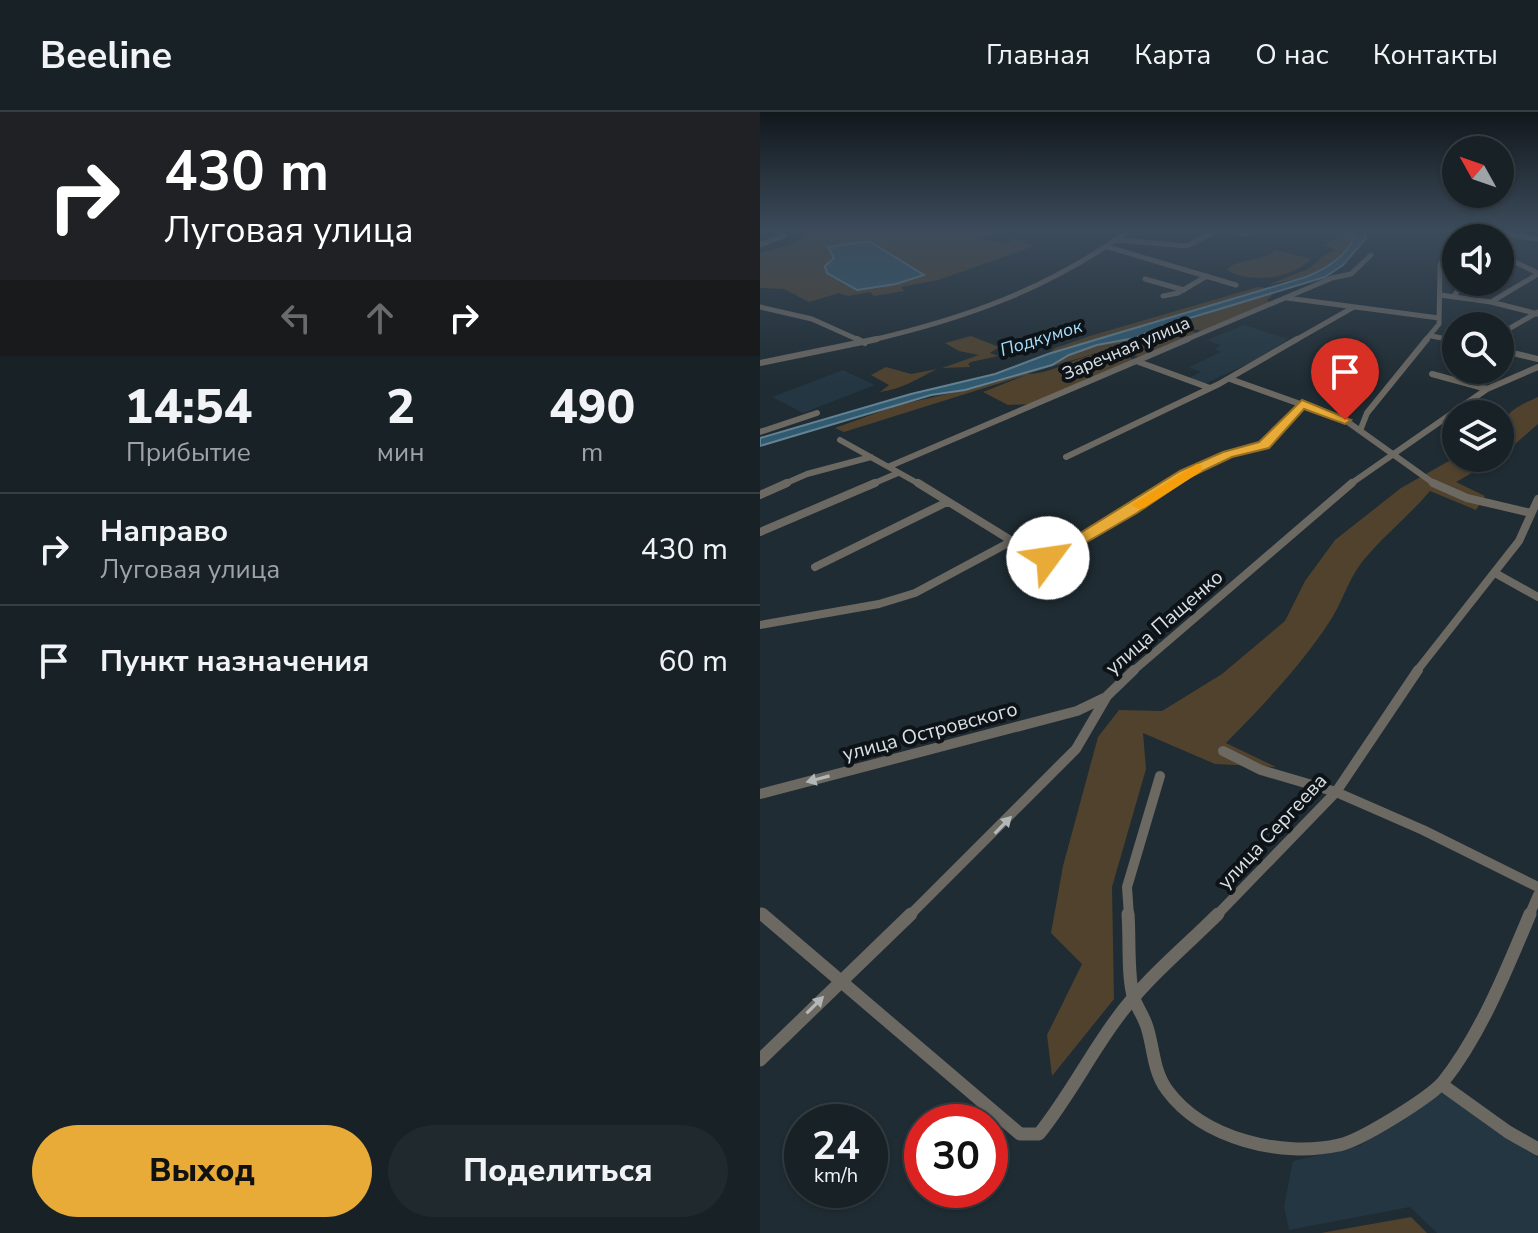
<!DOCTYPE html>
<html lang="ru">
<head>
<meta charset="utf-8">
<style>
	body { margin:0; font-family:"Nunito Sans",sans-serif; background:#20292e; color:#f1f3f6; height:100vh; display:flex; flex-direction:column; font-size:30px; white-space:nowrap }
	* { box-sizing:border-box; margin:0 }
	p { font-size:26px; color:#9ea3a7 }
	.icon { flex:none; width:44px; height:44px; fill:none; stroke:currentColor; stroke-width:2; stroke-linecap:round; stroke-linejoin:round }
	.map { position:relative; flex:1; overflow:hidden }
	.panel { display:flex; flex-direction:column; background:#172126; width:760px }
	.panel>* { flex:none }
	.top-card { background:#202124; color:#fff; overflow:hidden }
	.needle { width:52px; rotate:310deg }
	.fabs { position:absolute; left:682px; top:24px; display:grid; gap:16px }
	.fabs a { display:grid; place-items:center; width:72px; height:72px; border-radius:50%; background:#172126; box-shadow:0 2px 6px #0004,0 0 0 2px #363e43; font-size:40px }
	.speed { position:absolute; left:24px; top:992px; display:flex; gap:16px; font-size:40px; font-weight:700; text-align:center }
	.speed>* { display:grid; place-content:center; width:104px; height:104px; border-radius:50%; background:#172126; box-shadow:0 2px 6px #0004,0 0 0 2px #363e43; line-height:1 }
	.speed small { font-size:20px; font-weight:400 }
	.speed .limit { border:12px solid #d22; background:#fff; color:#111 }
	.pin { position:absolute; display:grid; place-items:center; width:68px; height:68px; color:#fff; margin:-82px -34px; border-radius:50% 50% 50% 0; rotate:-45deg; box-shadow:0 0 8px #0007 }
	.pin .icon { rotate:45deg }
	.me { position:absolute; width:88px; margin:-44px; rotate:59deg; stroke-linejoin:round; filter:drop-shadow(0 0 6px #0008) }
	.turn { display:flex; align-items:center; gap:28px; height:168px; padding:0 32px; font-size:36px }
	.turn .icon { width:104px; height:104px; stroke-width:2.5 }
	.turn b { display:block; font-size:56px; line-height:68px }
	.lanes { display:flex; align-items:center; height:76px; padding:0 32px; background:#0003; justify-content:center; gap:40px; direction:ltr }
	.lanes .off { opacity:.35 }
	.eta { display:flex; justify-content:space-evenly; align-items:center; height:136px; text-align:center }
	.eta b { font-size:48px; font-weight:800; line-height:56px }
	.button { display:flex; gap:16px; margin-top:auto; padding:16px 32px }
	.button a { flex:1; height:92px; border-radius:48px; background:#e8ab37; color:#111; font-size:32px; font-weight:800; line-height:92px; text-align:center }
	.button a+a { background:#20292e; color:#f1f3f6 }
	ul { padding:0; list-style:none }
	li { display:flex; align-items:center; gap:24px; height:112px; padding:0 32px; border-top:2px solid #363e43 }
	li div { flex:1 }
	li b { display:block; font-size:30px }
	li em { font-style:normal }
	header { display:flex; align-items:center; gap:48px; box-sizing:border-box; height:112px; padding:0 40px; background:#172126; border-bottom:2px solid #363e43 }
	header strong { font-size:38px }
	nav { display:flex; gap:44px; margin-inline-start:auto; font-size:28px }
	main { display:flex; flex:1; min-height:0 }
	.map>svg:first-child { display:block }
	.built { fill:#233641 }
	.green { fill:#50422d }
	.water { fill:#305a70; stroke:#638293; stroke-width:2 }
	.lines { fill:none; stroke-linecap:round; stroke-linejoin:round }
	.minor-far4 { stroke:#6c6862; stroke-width:5 }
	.minor-far3 { stroke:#6c6862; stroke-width:6 }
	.minor-far2 { stroke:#6c6862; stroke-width:8 }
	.minor-far1 { stroke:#6c6862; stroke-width:10 }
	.minor { stroke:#6c6862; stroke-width:13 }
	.oneway { fill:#b3b7b8 }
	.route { fill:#e8ab37; stroke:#976f24; stroke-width:2 }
	.slow { fill:#f59e0b }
	.labels { text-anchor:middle; stroke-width:8; stroke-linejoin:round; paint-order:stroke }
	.far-water-label { font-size:18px; font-style:italic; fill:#a5ddfd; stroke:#0e1317 }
	.far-street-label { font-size:18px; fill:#d9e1e6; stroke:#0e1317 }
	.street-label { font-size:20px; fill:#d9e1e6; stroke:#0e1317 }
</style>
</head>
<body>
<header>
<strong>Beeline</strong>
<nav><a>Главная</a><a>Карта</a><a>О нас</a><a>Контакты</a></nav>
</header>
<main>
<section class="panel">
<div class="top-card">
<div class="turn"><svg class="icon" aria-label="right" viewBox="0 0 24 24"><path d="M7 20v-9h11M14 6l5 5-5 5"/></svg><div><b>430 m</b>Луговая улица</div></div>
<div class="lanes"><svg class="icon off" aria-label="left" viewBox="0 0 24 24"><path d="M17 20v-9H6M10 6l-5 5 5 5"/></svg><svg class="icon off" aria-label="ahead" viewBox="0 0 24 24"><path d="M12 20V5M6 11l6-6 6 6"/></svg><svg class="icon" aria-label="right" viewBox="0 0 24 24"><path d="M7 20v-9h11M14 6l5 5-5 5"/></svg></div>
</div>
<div class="eta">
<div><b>14:54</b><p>Прибытие</p></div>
<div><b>2</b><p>мин</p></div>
<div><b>490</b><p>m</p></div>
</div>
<ul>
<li><svg class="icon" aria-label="right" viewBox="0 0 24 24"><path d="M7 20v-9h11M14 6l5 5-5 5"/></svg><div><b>Направо</b><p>Луговая улица</p></div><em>430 m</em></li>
<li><svg class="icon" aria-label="arrive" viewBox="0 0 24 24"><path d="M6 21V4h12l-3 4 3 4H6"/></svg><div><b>Пункт назначения</b></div><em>60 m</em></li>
</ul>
<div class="button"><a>Выход</a><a>Поделиться</a></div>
</section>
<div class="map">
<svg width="778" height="1121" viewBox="0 0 778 1121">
	<rect width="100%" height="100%" fill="#1f2c33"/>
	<!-- built -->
	<path class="built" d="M484 213 528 227 495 248 445 272 429 266 441 260 429 255 461 240 455 237 461 233 447 228Z
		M83 258 115 273 43 301 12 285Z
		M680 979 778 1046V1121H677L650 1095 529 1118 524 1094 533 1049 599 1034Z"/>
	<!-- green -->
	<path class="green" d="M51 118H237L231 120 236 122 220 127 248 132 252 126 275 134 178 168 141 175 144 179 114 184 110 180 88 184 79 181 49 190 24 177 0 176V141L31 133Z
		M582 119 594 121V129L569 155 546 165 508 173 550 156 563 144 575 138 564 133 580 124 572 122Z
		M515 138 551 147C532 167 490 172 467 158 479 144 502 152 515 138Z
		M498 175 505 176 288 242 295 236 330 224Z
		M516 179 507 188 512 192 443 219 424 215 436 221 435 223 378 245 350 234 349 237 267 262C301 263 339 225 374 248L273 292 248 293 223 280 266 263 84 320 75 316 138 293 205 278 292 253 309 243 337 233 393 220Z
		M211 224 239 235 230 241 238 244 211 250 208 252 210 255 182 256 219 243 199 239 185 231Z
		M126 255 151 262 177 257C156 267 143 277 120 280L129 273 111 263Z
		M778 285V312L740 345C740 306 742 301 778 285Z
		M696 345 738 346 696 370 725 384 716 398 670 379C649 404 623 424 602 450 588 468 582 491 570 509 541 554 502 594 466 631L516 655 455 652 383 621 386 657 352 775 354 887 292 964 287 923 322 852 291 821 303 754 338 625 359 598 402 599 462 562 525 509 545 469 575 428 641 376Z
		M651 1105 667 1121H561Z"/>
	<!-- water -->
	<path class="water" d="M595 118H605L606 126 583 153 565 165 407 213 375 226 337 233 309 243 292 253 205 278 171 283 0 334V326L151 282 235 262 288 242 546 165C568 156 592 142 595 118Z
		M109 129 164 163 136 172 97 178 67 161 65 154 74 146 68 135Z"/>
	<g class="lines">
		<!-- minor-far4 -->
		<path class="minor-far4" d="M469 118 484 122 496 118
			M721 118 778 127
			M357 128 427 134 458 118
			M0 133 24 124 14 118
			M348 135 476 173
			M740 143 778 161
			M385 167 424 178
			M680 183 731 190 778 202
			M403 184 418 181 447 164
			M694 184 704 170
			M527 186 679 206
			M731 190 778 162
			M0 195 52 207 101 229
			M740 222 778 200
			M672 224 696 229
			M108 229C207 206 288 177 370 118
			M423 229 572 166 591 162 611 143
			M534 229 592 196
			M665 229 679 212 680 153 698 118"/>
		<!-- minor-far3 -->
		<path class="minor-far3" d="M97 227 105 231
			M687 227 696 229
			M740 238 778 247
			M376 249 450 276
			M0 251 117 227
			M672 262 727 277
			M470 267 585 308 676 373
			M600 319 607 301 667 227
			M0 320 57 301
			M80 328 161 373
			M306 345 459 272 537 227
			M130 354 428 227
			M22 373 47 362 111 345
			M110 373 138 361
			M408 373 467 343 504 333 542 292
			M589 373 727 277 778 255"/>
		<!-- minor-far2 -->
		<path class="minor-far2" d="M158 371 252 429
			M673 371 707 386 771 401
			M0 383 27 371
			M0 420 115 371
			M55 455 187 390
			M735 461 778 485
			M0 513 119 492 155 481 252 429 288 446 411 371
			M372 560 592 371
			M656 560 759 429 778 387"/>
		<!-- minor-far1 -->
		<path class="minor-far1" d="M463 639 501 658 576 680 663 718 778 775
			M0 682 317 599 344 586
			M0 801 4 804
			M149 804 316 637 347 584 374 558
			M369 804 367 775 400 664
			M456 804 576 680 658 558
			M769 804 778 783"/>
		<!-- minor -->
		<path class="minor" d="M2 802 260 1022H279C308 986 328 946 355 909 383 869 423 837 458 802
			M368 802C370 826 367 866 374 887 378 897 384 905 387 915 394 937 393 959 407 978 443 1027 522 1046 579 1033 600 1029 669 986 683 970 720 924 747 857 770 802
			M0 948 151 802
			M681 972 748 1020 778 1037"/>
	</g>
	<!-- one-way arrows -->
	<defs><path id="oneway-solid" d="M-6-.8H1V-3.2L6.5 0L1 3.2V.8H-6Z" transform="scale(2)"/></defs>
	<g class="oneway">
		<use href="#oneway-solid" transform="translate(58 667) rotate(165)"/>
		<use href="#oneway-solid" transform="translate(243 713) rotate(-46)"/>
		<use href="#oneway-solid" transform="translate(55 893) rotate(-45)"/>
	</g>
	<!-- sky -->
	<linearGradient id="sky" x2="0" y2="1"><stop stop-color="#11181c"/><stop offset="0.43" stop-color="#3c4b5b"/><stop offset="1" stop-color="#3c4b5b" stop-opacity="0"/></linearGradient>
	<rect width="778" height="275" fill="url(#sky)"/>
	<!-- route -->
	<path class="route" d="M542 288 591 308 585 312 544 297 509 336 472 345 430 365 377 401 294 449H283L280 446 420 359 463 340 499 330Z"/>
	<!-- slow -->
	<path class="slow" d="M437 352 442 353V359L384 396 379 397 371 393Z"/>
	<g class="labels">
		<!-- far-water labels -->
		<g class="far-water-label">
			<text transform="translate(281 226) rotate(-17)" y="6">Подкумок</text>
		</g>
		<!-- far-street labels -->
		<g class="far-street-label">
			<text transform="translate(366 236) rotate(-23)" y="6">Заречная улица</text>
		</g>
		<!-- street labels -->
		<g class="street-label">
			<text transform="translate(404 510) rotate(-41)" y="7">улица Пащенко</text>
			<text transform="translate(170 619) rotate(-15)" y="7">улица Островского</text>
			<text transform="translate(512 719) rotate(-47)" y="7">улица Сергеева</text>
		</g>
	</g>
</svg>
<div class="fabs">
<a><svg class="needle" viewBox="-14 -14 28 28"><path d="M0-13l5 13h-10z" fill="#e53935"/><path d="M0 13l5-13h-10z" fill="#9ea3a7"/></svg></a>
<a><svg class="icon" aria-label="sound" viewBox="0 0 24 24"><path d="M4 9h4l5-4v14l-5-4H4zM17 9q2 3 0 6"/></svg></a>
<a><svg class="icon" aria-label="search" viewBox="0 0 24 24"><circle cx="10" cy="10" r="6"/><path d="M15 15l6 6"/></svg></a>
<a><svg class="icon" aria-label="layers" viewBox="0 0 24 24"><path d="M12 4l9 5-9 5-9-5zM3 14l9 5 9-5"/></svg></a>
</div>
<div class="speed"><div>24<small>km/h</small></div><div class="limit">30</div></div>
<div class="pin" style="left:585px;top:308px;background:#d93025"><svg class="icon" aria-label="arrive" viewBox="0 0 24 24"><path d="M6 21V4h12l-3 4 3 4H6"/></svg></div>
<svg class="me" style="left:288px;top:446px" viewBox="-20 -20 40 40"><circle r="19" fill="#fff"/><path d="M0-13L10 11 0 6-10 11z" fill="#e8ab37"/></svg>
</div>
</main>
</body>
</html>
